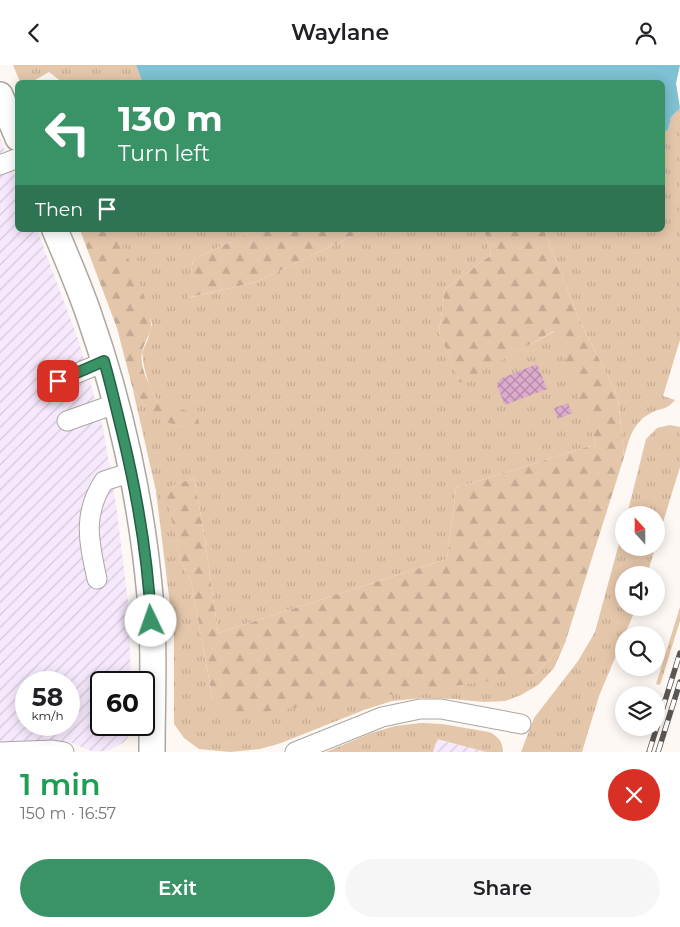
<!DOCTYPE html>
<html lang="en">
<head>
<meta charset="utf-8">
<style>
	body { margin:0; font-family:Montserrat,sans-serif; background:#f6f6f6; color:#202124; height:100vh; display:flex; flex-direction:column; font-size:19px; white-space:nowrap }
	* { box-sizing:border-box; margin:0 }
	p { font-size:16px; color:#757577 }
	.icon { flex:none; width:28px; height:28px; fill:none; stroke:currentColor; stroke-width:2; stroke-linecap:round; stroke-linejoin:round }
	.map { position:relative; height:687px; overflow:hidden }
	.panel { display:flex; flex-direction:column; background:#fff; flex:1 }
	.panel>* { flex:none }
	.top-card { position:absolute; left:15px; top:15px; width:650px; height:152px; border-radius:8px; box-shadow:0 2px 12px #0003; background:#3a9267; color:#fff; overflow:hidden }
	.needle { width:32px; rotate:339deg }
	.tools { position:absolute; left:615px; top:441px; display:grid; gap:10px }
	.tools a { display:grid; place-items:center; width:50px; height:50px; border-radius:50%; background:#fff; box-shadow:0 2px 12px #0003; font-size:25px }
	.speed { position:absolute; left:15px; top:606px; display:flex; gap:10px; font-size:25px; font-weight:700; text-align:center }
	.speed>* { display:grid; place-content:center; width:65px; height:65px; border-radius:50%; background:#fff; box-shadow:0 2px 12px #0003; line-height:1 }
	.speed small { font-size:12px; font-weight:400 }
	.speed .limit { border:2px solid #111; border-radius:8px; background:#fff; color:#111 }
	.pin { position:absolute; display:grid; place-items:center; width:42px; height:42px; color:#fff; margin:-21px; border-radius:10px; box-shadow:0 2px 8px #0006 }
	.me { position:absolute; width:55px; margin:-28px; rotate:357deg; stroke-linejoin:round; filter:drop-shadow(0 0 4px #0008) }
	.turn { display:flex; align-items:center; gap:18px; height:105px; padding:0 20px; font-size:22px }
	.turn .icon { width:65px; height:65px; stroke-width:2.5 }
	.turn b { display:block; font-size:35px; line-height:42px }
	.then { display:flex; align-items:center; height:48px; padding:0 20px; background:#0003; gap:10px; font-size:19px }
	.round { display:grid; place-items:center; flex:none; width:52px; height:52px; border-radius:26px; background:#f6f6f6 }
	.overview { display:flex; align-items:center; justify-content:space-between; height:85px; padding:0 20px }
	h1 { font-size:30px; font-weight:600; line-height:38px; color:#1e9e55 }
	.button { display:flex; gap:10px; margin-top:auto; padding:10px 20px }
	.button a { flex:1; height:58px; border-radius:30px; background:#3a9267; color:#fff; font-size:20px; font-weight:600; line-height:58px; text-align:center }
	.button a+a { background:#f6f6f6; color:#202124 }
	header { display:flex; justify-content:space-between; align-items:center; height:65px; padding:0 20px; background:#fff; font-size:22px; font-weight:600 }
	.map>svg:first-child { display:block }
	.industrial { fill:url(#industrial-furrows); fill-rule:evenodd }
	.grass { fill:url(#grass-tufts) }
	.forest { fill:url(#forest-firs) }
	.water { fill:#7dc1d3 }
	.building { fill:url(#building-cross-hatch) }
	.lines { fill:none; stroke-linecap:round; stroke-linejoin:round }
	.minor-casing { stroke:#aba6a2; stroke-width:21 }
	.major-casing { stroke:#aba6a2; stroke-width:28 }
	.minor { stroke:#fff; stroke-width:19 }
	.major { stroke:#fff; stroke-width:25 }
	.rail-casing { stroke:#595653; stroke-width:5.5 }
	.rail { stroke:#fff; stroke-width:4; stroke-dasharray:11; stroke-linecap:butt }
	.route-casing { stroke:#265f43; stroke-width:12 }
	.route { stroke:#3a9267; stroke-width:9 }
</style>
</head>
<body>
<header><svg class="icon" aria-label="back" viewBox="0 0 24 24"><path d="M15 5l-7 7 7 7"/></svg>Waylane<svg class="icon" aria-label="person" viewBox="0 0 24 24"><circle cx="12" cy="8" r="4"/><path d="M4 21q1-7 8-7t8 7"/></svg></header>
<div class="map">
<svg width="680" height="687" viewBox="0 0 680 687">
	<defs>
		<pattern id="industrial-furrows" width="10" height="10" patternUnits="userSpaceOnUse" patternTransform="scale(1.25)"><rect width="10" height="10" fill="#f7e9fd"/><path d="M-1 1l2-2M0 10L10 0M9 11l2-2" fill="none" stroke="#d4c8d9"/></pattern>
		<pattern id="grass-tufts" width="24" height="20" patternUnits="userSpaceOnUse" patternTransform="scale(1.25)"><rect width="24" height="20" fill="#e4c6aa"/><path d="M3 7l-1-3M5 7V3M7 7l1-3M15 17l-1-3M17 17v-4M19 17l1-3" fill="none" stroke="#c4aa92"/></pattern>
		<pattern id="forest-firs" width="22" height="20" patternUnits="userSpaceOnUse" patternTransform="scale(1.25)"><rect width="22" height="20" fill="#e4c6aa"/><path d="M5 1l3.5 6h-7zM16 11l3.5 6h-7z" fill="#c4aa92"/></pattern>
		<pattern id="building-cross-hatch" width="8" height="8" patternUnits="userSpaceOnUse" patternTransform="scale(1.25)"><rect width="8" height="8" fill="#ddabce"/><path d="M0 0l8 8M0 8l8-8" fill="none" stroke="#b38ba7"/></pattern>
	</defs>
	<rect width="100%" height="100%" fill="#fdf8f3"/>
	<!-- industrial -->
	<path class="industrial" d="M0 73 17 116 18 165H37L78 274 103 363 116 439 128 537 131 617 101 618V660H132V667L124 677 108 686H91L70 677 0 678ZM26 618H69V660H26Z
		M436 674 486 687H433Z"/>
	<!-- grass -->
	<path class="grass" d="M13 0H136L143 17H62L49 7 35 15 33 17H20Z
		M680 43V275L663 331 675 335C666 346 662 342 651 348 633 357 629 374 624 392L618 332 579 254 544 165H662L663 67 668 65 671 52Z
		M115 165H254L193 195 188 233 256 217 365 165H484L491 190 445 224 439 267 460 317 555 266 596 379 456 423 447 494 218 568 204 468 194 413 166 423 181 497 191 516 213 636 534 610 565 578 554 603 538 620 521 630 505 636 484 637 453 634 422 633 392 636 364 645 281 678 260 684 230 687 199 684 184 673 174 659V572L156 426 133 325 145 341 178 361 201 366 158 337 149 320 144 302 142 287 148 274 152 259 144 232Z
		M670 360 680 362V402L656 480V450H627L646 374 657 363Z
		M624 460V482L655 483 647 510H624V542L636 543 599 631 582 687H521L534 653 578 596 595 567Z
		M680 542V556L660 620 656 619Z
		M421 658 442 659 489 667C498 671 503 677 503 687H486L437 674 433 687H326L371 668 395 661Z"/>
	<!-- forest -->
	<path class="forest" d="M80 165H115C126 189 149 233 151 258 152 268 144 277 142 287 139 304 151 323 158 337L190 347 198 354 202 367 178 361 158 354 145 341 133 325 117 263Z
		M254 165H365L256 217 187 233 193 195Z
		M484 165H544L579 254 618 332 624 392 565 578 534 610 227 652 213 636 191 516 181 497 165 423 194 413 204 468 218 568 447 494 456 423 596 379 554 266 460 318 439 267 445 224 491 190Z"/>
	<!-- water -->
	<path class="water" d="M136 0H680L676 18 680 43 671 52 668 65 663 67 662 18H143Z"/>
	<!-- building -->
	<path class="building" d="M537 299 547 324 505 340 497 321 500 314Z
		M568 338 572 348 558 354 554 343Z"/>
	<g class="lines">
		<!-- minor casing -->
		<g class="minor-casing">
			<path id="minor" d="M0 100 18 93
				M58 316 104 297
				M67 356 115 339
				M97 514C89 477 82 450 104 416L132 407
				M0 687 53 685 64 687
				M295 687 382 652 420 644H441L521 659"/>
		</g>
		<!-- major casing -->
		<g class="major-casing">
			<path id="major" d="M0 30 18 73
				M55 165C67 193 79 221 89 250 120 338 142 438 150 531 155 583 152 635 152 687"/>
		</g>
		<!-- minor -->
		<use href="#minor" class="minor"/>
		<!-- major -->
		<use href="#major" class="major"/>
		<!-- rail casing -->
		<g class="rail-casing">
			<path id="rail" d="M649 687 680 588
				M658 687 680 617"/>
		</g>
		<!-- rail -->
		<use href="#rail" class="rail"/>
	</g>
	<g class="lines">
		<!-- route casing -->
		<g class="route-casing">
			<path id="route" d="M58 316 104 296C111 320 116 343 122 367 137 429 148 492 151 556"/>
		</g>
		<!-- route -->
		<use href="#route" class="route"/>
	</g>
</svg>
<div class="tools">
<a><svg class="needle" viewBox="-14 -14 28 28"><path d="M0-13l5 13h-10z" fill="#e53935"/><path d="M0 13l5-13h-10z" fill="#757577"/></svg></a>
<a><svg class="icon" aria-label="sound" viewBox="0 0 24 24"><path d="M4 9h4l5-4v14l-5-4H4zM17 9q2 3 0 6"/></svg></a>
<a><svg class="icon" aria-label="search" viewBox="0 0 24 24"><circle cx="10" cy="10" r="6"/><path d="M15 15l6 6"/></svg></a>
<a><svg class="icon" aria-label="layers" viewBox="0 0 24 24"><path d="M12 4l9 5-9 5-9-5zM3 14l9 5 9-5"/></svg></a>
</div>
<div class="speed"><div>58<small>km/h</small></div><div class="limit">60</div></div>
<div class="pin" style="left:58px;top:316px;background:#d93025"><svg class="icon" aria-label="arrive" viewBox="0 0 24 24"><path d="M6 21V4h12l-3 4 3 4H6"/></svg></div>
<svg class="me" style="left:151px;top:556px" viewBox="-20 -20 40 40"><circle r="19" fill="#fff"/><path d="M0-13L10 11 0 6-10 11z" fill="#3a9267"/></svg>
<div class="top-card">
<div class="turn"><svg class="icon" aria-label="left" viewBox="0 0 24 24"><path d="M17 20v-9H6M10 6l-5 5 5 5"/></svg><div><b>130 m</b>Turn left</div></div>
<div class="then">Then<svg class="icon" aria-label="arrive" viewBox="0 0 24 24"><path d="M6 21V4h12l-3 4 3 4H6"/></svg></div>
</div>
</div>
<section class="panel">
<div class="overview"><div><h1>1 min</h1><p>150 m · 16:57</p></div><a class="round" style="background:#d93025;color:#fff"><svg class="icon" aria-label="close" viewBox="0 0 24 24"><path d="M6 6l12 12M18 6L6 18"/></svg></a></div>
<div class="button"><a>Exit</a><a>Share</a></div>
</section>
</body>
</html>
